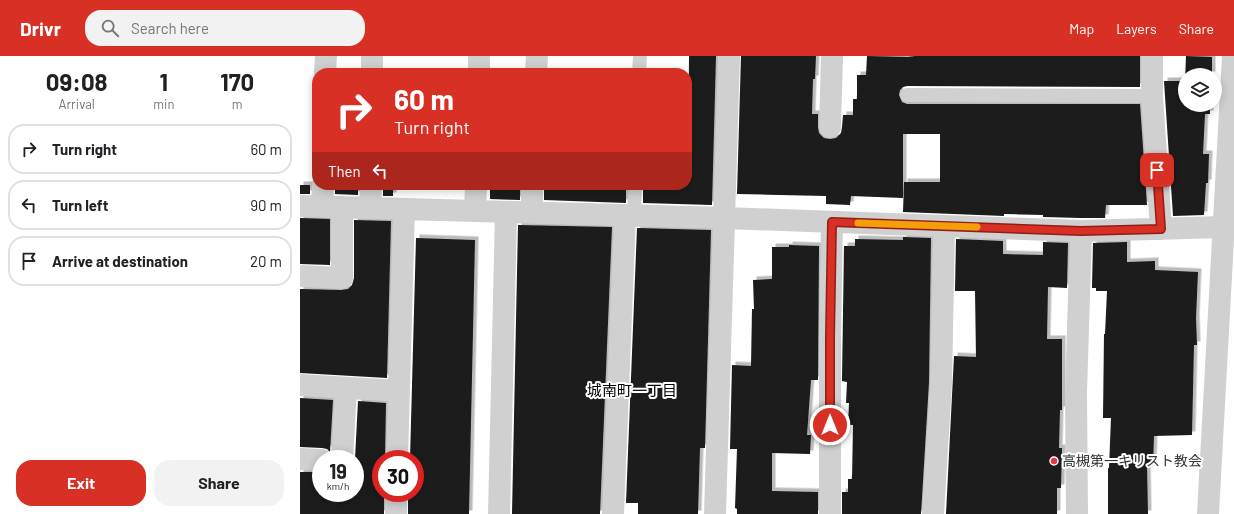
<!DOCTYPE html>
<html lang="en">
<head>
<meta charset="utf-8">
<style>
	body { margin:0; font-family:Barlow,"Noto Sans JP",sans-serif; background:#f2f2f2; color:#202124; height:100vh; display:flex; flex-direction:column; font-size:15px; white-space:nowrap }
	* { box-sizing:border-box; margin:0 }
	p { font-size:13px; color:#757577 }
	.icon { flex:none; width:22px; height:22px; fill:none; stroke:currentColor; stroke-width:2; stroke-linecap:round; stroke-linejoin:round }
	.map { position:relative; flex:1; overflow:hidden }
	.sheet { display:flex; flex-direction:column; background:#fff; width:300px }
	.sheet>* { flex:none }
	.banner { position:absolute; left:12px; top:12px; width:380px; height:122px; border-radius:16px; box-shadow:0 2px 10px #0003; background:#d93025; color:#fff; overflow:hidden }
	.fabs { position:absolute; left:878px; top:12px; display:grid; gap:8px }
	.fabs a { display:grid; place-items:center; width:44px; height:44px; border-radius:50%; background:#fff; box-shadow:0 2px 10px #0003; font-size:20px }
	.speed { position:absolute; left:12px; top:394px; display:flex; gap:8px; font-size:20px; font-weight:700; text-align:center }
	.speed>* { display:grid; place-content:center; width:52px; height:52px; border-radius:50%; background:#fff; box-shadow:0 2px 10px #0003; line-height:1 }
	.speed small { font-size:10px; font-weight:400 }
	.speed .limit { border:6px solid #d22; background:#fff; color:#111 }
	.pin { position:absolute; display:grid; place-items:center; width:34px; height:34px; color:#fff; margin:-17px; border-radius:8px; box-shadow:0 2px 6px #0006 }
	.me { position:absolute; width:44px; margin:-22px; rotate:0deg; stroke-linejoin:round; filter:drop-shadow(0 0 3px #0008) }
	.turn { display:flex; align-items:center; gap:14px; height:84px; padding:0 16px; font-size:18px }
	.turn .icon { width:52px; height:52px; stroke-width:2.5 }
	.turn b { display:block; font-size:28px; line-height:34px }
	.then { display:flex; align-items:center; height:38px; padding:0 16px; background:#0003; gap:8px; font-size:15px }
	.eta { display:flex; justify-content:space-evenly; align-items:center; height:68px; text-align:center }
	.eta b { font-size:24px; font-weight:700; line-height:28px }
	.button { display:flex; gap:8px; margin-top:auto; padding:8px 16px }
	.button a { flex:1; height:46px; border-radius:16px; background:#d93025; color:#fff; font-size:16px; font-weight:700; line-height:46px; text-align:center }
	.button a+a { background:#f2f2f2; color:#202124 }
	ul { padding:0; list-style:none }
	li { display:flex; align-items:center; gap:12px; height:50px; margin:0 8px 6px; padding:0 8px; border:2px solid #e0e0e0; border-radius:16px }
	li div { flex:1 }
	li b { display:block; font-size:15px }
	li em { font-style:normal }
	header { display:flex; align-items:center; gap:24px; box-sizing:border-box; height:56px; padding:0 20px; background:#d93025; color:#fff }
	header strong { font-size:19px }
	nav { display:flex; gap:22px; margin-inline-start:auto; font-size:14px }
	.search { width:280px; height:36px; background:#f2f2f2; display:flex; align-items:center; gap:10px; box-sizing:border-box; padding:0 14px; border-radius:16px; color:#757577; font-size:15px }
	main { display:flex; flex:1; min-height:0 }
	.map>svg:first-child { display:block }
	.building { fill:#1a1a1a; filter:url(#shadow) }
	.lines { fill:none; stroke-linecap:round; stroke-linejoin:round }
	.service { stroke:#d0d0d0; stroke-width:14 }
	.minor { stroke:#d0d0d0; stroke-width:22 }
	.tertiary { stroke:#d0d0d0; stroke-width:22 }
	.route-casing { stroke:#8d1f18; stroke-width:10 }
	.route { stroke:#d93025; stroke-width:7 }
	.slow { stroke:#f59e0b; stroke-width:7 }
	.poi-dot { fill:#e63946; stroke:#fff; stroke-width:1.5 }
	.labels { text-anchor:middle; stroke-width:4; stroke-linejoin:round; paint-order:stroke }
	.poi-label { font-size:14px; fill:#333; stroke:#fff; text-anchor:start }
	.neighbourhood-label { font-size:15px; fill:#000; stroke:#fff }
</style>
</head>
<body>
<header>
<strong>Drivr</strong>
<div class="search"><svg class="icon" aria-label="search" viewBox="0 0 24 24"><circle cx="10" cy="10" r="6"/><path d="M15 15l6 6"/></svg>Search here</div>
<nav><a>Map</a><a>Layers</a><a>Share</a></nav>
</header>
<main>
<section class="sheet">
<div class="eta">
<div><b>09:08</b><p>Arrival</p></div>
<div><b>1</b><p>min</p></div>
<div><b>170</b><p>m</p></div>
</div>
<ul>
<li><svg class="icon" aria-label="right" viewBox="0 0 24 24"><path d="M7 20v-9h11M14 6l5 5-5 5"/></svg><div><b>Turn right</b></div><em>60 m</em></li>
<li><svg class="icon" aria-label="left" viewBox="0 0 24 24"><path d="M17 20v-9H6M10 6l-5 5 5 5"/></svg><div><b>Turn left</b></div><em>90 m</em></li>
<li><svg class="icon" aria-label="arrive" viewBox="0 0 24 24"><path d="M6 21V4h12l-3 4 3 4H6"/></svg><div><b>Arrive at destination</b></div><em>20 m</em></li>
</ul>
<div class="button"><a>Exit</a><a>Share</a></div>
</section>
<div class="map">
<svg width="934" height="458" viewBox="0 0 934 458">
	<defs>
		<filter id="shadow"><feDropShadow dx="3.5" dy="-3.5" stdDeviation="0" flood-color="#0004"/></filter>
	</defs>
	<rect width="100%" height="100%" fill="#fff"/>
	<!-- building -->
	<path class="building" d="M389 0H416L412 149 343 147V129H388Z
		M441 0H516L515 23H513L512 58H518V71L519 77 524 82 530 83 536 82 541 77 542 71 543 59H553V43H557V19H566L567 0 608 1 615 0H840V31L607 30 603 31 600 34 599 39 602 46 607 48H840L847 149H806L805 162H781L743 161V159L704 158V160L603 156 604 126H640V78H603V142L551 140 550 149 526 148V140L437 138Z
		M886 0 912 1V19H885V49H910V58H905L903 98H909L908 127H906L904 159 873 160 864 25H885Z
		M0 129H10V138H0Z
		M35 129H58V139L35 138Z
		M83 129H93V140H83Z
		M190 129H220V144L190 143Z
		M244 129H326V147L244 144Z
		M0 162 30 163V209L0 208Z
		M54 164 91 165 87 322 0 317V233L41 234 48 233 52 229 54 222Z
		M218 169 312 171 300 458H212Z
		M337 172 411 174 405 392H400L398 458H338V447H326Z
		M603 181 631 182 629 326 621 458H542V436H548V423H552L553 369H548L549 347H546L547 326 542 325 544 190H555V183L603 184Z
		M116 182 175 184 169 458H108V437H115V403H110Z
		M656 183 703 185V198L743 199V186L768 187 767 232 748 231 747 283H762V354H760L759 392H762L761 432H757V458H646L654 300 676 301 675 235H655Z
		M827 186V206L855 205V214L898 216 896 262 897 289H894L892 379 854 380 853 409H847L848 458H808V412H809L811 362H803L804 278H805L807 235H796V232H792L793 187Z
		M489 189 519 190 518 324H511L507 379H511L510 398 472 397V435L518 436V458H437V453L435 452 437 393H430L432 309 451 310 452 253H454L453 224 472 223V191H489Z
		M0 342 33 344 30 396 27 393 22 392 0 391Z
		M58 345 86 347 85 403H81V437H84V458H0V416H21V437H55V403Z"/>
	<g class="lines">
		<!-- service -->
		<path class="service" d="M339 17 340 0
			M607 39 852 40
			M334 159 335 129"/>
		<!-- minor -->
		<path class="minor" d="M852 0V40L861 173
			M25 17 26 0
			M72 17V0
			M179 17V0
			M236 17 237 0
			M530 71 532 0
			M0 150 425 162 781 175 923 171 934 168
			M22 150 23 129
			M70 152 71 129
			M175 155 176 129
			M232 157V129
			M0 220 42 222V151
			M0 329 99 335
			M0 403 21 404
			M42 403 46 332
			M97 403 104 153
			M96 458V437
			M199 458 206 156
			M313 458 325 159
			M415 458 429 0
			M530 458V281L532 166
			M633 458 641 327 644 170
			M777 458 776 337 781 175"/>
		<!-- tertiary -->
		<path class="tertiary" d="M908 458 933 0"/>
	</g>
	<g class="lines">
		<!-- route casing -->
		<g class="route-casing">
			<path id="route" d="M530 369V281L532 166 781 175 861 173 857 114"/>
		</g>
		<!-- route -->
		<use href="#route" class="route"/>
		<!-- slow -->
		<path class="slow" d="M558 167 677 171"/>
	</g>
	<!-- markers -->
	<circle class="poi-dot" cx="754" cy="405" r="4"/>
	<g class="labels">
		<!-- poi labels -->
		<g class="poi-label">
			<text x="762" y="410">高槻第一キリスト教会</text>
		</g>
		<!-- neighbourhood labels -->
		<g class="neighbourhood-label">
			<text x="332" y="340">城南町一丁目</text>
		</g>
	</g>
</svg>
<div class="fabs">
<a><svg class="icon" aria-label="layers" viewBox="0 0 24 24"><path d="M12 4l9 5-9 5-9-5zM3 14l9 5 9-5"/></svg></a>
</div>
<div class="speed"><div>19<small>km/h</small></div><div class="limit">30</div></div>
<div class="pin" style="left:857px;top:114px;background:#d93025"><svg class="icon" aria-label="arrive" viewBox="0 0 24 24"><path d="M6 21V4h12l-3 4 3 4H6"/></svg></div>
<svg class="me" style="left:530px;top:369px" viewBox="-20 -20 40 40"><circle r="17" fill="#d93025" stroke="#fff" stroke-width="3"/><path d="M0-11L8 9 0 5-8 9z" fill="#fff"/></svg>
<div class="banner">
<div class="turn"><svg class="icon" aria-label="right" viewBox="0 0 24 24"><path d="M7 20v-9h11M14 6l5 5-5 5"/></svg><div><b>60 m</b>Turn right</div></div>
<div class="then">Then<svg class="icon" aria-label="left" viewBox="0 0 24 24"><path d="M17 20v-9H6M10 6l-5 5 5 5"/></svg></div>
</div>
</div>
</main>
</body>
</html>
